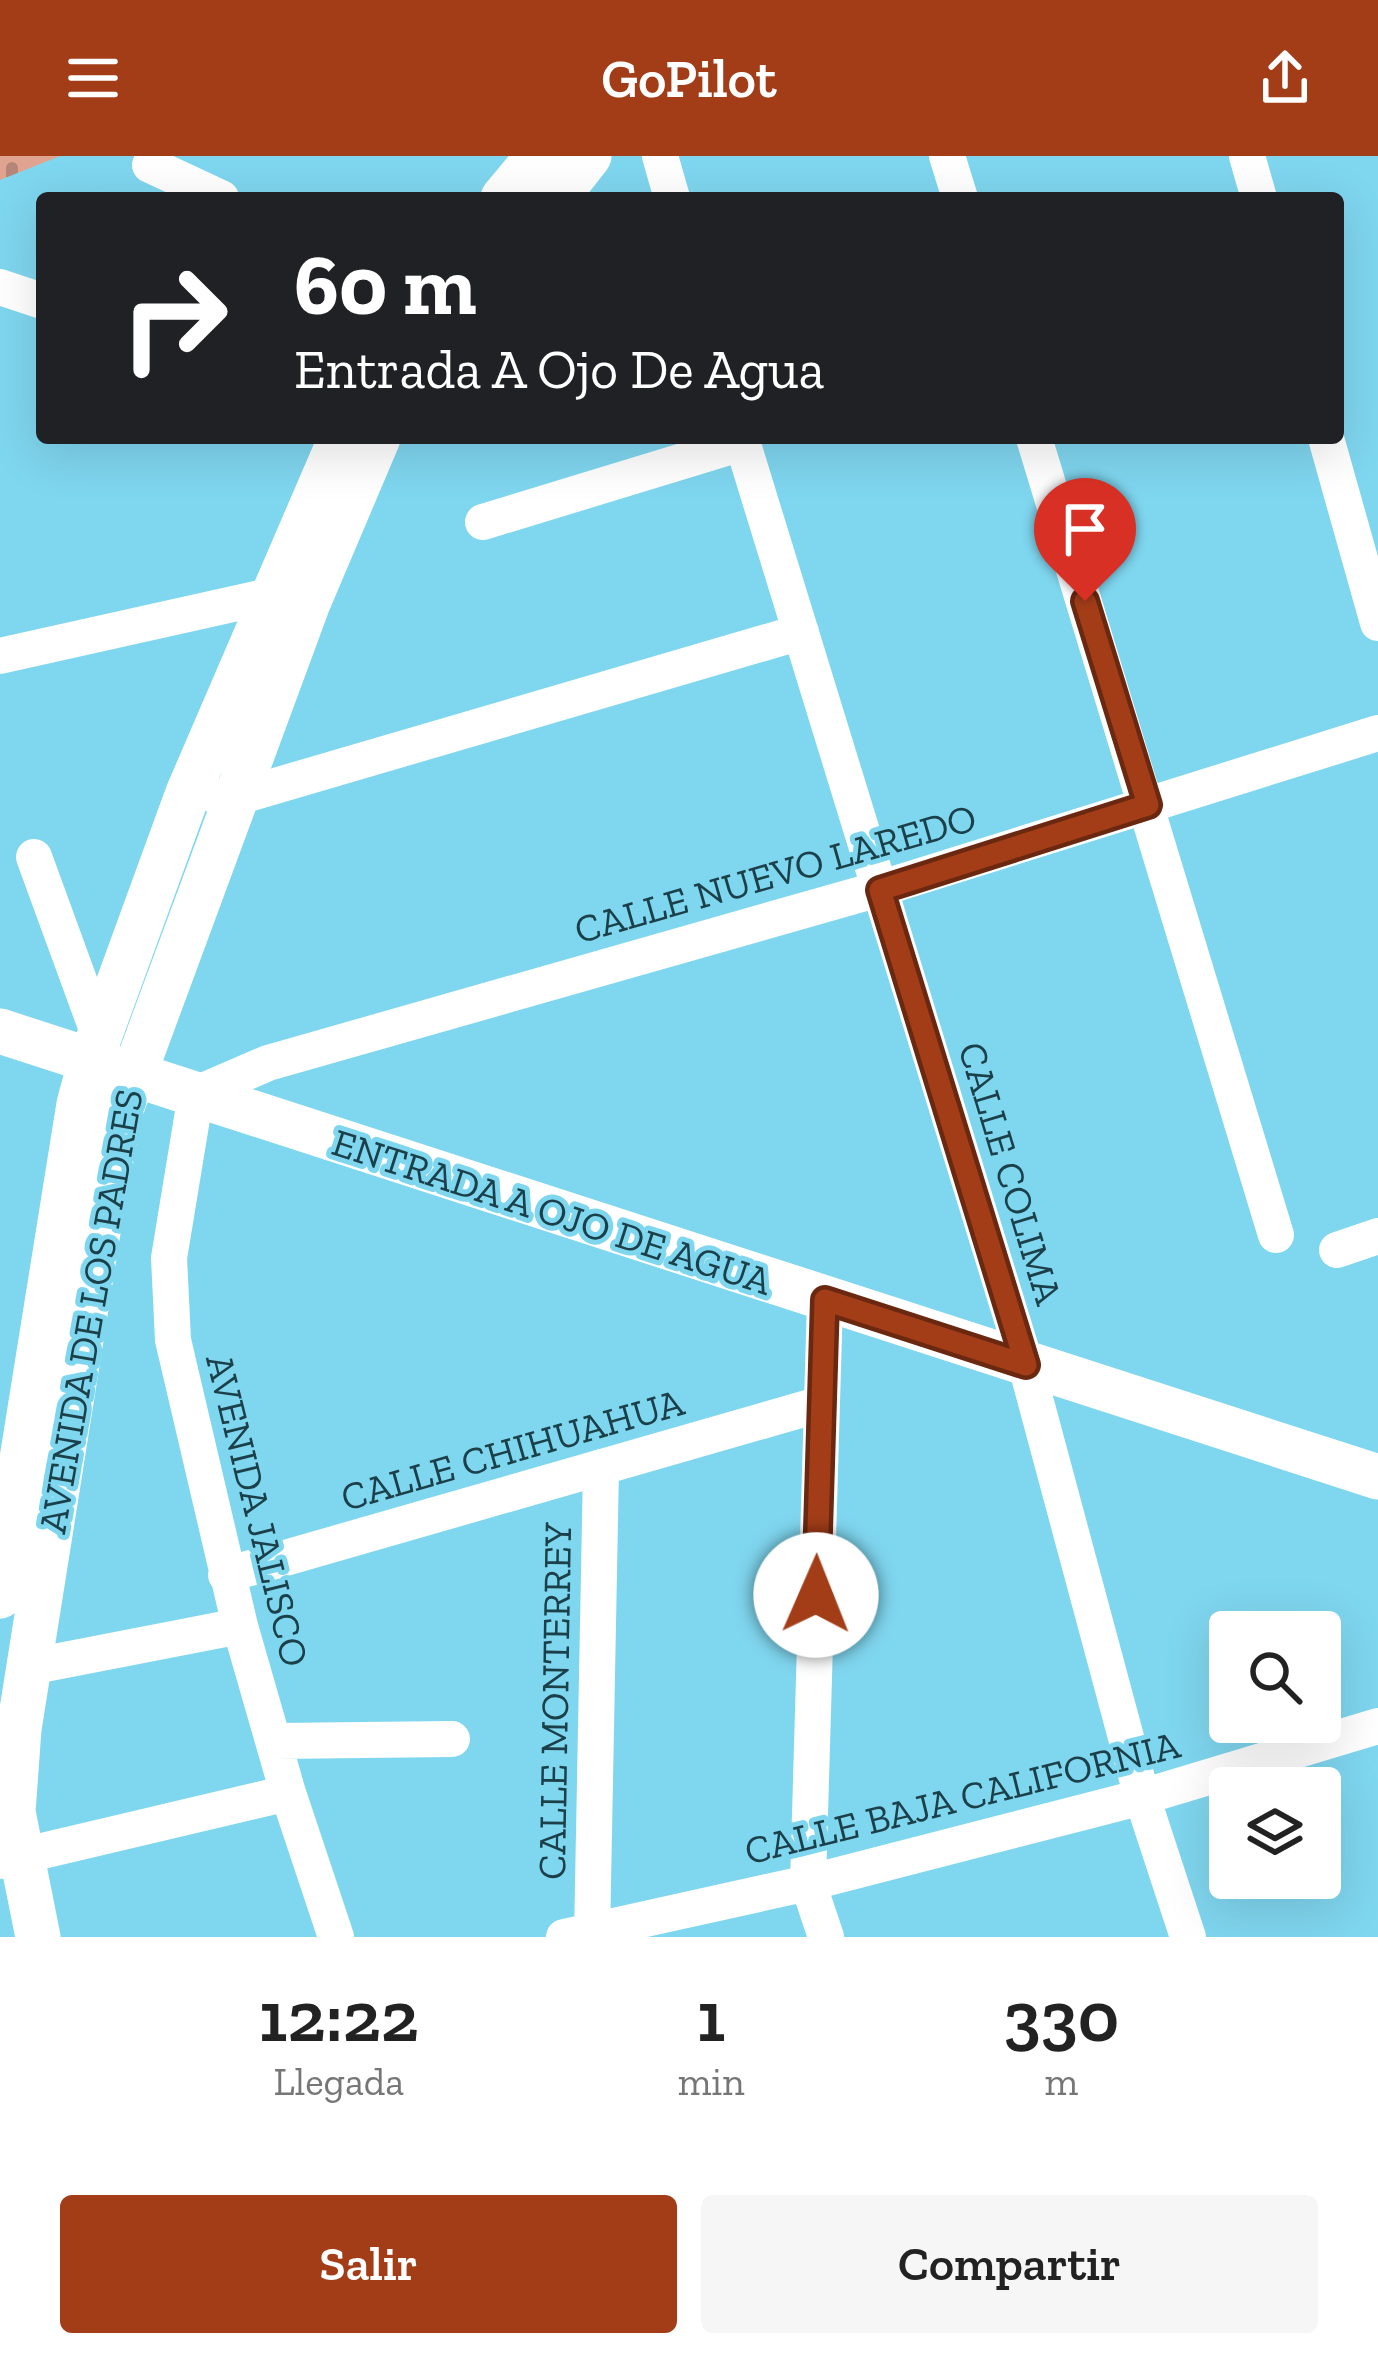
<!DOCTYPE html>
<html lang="es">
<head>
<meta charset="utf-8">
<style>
	body { margin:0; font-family:"Zilla Slab",serif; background:#f6f6f6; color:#222; height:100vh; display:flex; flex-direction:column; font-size:45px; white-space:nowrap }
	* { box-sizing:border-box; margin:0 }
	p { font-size:39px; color:#767676 }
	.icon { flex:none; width:66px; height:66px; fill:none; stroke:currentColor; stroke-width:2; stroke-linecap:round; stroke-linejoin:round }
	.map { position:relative; height:1781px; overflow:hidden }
	.drawer { display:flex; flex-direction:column; background:#fff; flex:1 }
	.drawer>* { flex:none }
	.hud { position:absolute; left:36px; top:36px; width:1308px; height:252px; border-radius:12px; box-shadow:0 12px 48px #0002; background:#202124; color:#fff; overflow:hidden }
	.buttons { position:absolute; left:1209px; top:1455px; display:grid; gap:24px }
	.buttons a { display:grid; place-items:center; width:132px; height:132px; border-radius:12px; background:#fff; box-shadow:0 12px 48px #0002; font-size:60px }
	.pin { position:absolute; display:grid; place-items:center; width:102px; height:102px; color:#fff; margin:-123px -51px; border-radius:50% 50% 50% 0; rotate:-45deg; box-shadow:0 0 12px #0007 }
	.pin .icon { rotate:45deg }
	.me { position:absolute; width:132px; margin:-66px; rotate:1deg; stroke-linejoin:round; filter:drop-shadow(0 0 9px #0008) }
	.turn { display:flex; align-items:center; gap:42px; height:252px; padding:0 60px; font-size:54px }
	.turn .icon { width:156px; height:156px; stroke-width:2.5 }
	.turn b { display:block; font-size:84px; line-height:102px }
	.eta { display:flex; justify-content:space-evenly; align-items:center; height:204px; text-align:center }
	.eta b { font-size:72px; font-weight:600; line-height:84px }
	.button { display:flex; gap:24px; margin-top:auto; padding:24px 60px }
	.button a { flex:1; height:138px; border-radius:12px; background:#a33d18; color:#fff; font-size:48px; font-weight:600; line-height:138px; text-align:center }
	.button a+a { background:#f6f6f6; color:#222 }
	header { display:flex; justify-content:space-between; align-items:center; height:156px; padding:0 60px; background:#a33d18; color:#fff; font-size:54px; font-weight:600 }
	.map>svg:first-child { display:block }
	.cemetery { fill:url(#cemetery-stones) }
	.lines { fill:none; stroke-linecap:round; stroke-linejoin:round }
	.minor { stroke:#fff; stroke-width:36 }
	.tertiary { stroke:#fff; stroke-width:45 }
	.route-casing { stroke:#6a2810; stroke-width:30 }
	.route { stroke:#a33d18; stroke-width:21 }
	.labels { text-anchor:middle; stroke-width:10; stroke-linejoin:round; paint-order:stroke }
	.street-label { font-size:39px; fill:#1b404a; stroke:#7fd6ef }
</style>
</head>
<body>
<header><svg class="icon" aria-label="menu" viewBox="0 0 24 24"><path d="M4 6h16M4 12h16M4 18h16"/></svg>GoPilot<svg class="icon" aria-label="share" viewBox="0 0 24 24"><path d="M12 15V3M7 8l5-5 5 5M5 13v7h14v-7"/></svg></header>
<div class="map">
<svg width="1378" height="1781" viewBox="0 0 1378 1781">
	<defs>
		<pattern id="cemetery-stones" width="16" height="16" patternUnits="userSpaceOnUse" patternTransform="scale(3)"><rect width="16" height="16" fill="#e0a38f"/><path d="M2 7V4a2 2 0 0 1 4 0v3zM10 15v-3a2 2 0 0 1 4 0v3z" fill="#b58677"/></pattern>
	</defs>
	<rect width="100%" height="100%" fill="#7fd6ef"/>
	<!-- cemetery -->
	<path class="cemetery" d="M0 0H60L0 24Z"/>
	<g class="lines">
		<!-- minor -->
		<path class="minor" d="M660 0 672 42
			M947 0 960 42
			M1247 0 1259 42
			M150 9 221 42
			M0 131 42 145
			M741 282 1026 1209 1142 1641 1188 1781
			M1034 282 1276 1079
			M1326 282 1378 467
			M483 366 742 287
			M0 500 269 440
			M216 640 234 642 801 476
			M34 701 99 879
			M1337 1094 1378 1080
			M825 1144 808 1727 826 1781
			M226 1419 821 1248
			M29 1511 240 1470
			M275 1585 452 1583
			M0 1705 288 1637
			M336 1781 288 1637 240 1470 173 1184 169 1102 196 938 268 907 879 733 1378 577
			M564 1781 808 1727 1142 1641 1378 1570
			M592 1781 601 1311"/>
		<!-- tertiary -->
		<path class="tertiary" d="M503 42 538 0
			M556 42 589 0
			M0 875 1378 1321
			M0 1440 79 948 91 903 188 637 341 282
			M38 1781 13 1656 19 1573 105 1032 122 951 308 447 378 282"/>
	</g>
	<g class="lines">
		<!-- route casing -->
		<g class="route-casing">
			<path id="route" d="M816 1439 825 1144 1026 1209 880 734 1148 649 1085 445"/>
		</g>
		<!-- route -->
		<use href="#route" class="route"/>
	</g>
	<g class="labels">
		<!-- street labels -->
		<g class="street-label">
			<text transform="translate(775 717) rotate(-16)" y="14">CALLE NUEVO LAREDO</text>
			<text transform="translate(1011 1017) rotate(73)" y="14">CALLE COLIMA</text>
			<text transform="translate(552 1055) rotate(18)" y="14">ENTRADA A OJO DE AGUA</text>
			<text transform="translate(90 1155) rotate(-80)" y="14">AVENIDA DE LOS PADRES</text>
			<text transform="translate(512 1293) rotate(-16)" y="14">CALLE CHIHUAHUA</text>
			<text transform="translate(258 1354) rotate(76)" y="14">AVENIDA JALISCO</text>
			<text transform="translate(554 1545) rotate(-89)" y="14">CALLE MONTERREY</text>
			<text transform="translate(962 1641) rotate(-14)" y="14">CALLE BAJA CALIFORNIA</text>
		</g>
	</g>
</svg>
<div class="buttons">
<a><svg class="icon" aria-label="search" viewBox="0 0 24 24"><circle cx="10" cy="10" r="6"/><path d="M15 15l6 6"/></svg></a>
<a><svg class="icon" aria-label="layers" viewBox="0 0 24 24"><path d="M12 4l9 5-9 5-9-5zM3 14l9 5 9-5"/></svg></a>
</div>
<div class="pin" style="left:1085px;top:445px;background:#d93025"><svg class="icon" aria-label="arrive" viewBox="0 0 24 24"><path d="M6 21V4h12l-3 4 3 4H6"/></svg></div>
<svg class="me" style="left:816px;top:1439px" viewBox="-20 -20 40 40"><circle r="19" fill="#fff"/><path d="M0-13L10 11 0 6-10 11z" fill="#a33d18"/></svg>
<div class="hud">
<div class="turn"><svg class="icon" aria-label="right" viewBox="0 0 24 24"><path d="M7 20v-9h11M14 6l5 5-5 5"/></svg><div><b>60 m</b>Entrada A Ojo De Agua</div></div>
</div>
</div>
<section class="drawer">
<div class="eta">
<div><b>12:22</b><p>Llegada</p></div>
<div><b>1</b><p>min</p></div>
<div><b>330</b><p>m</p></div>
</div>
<div class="button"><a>Salir</a><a>Compartir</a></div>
</section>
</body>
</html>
